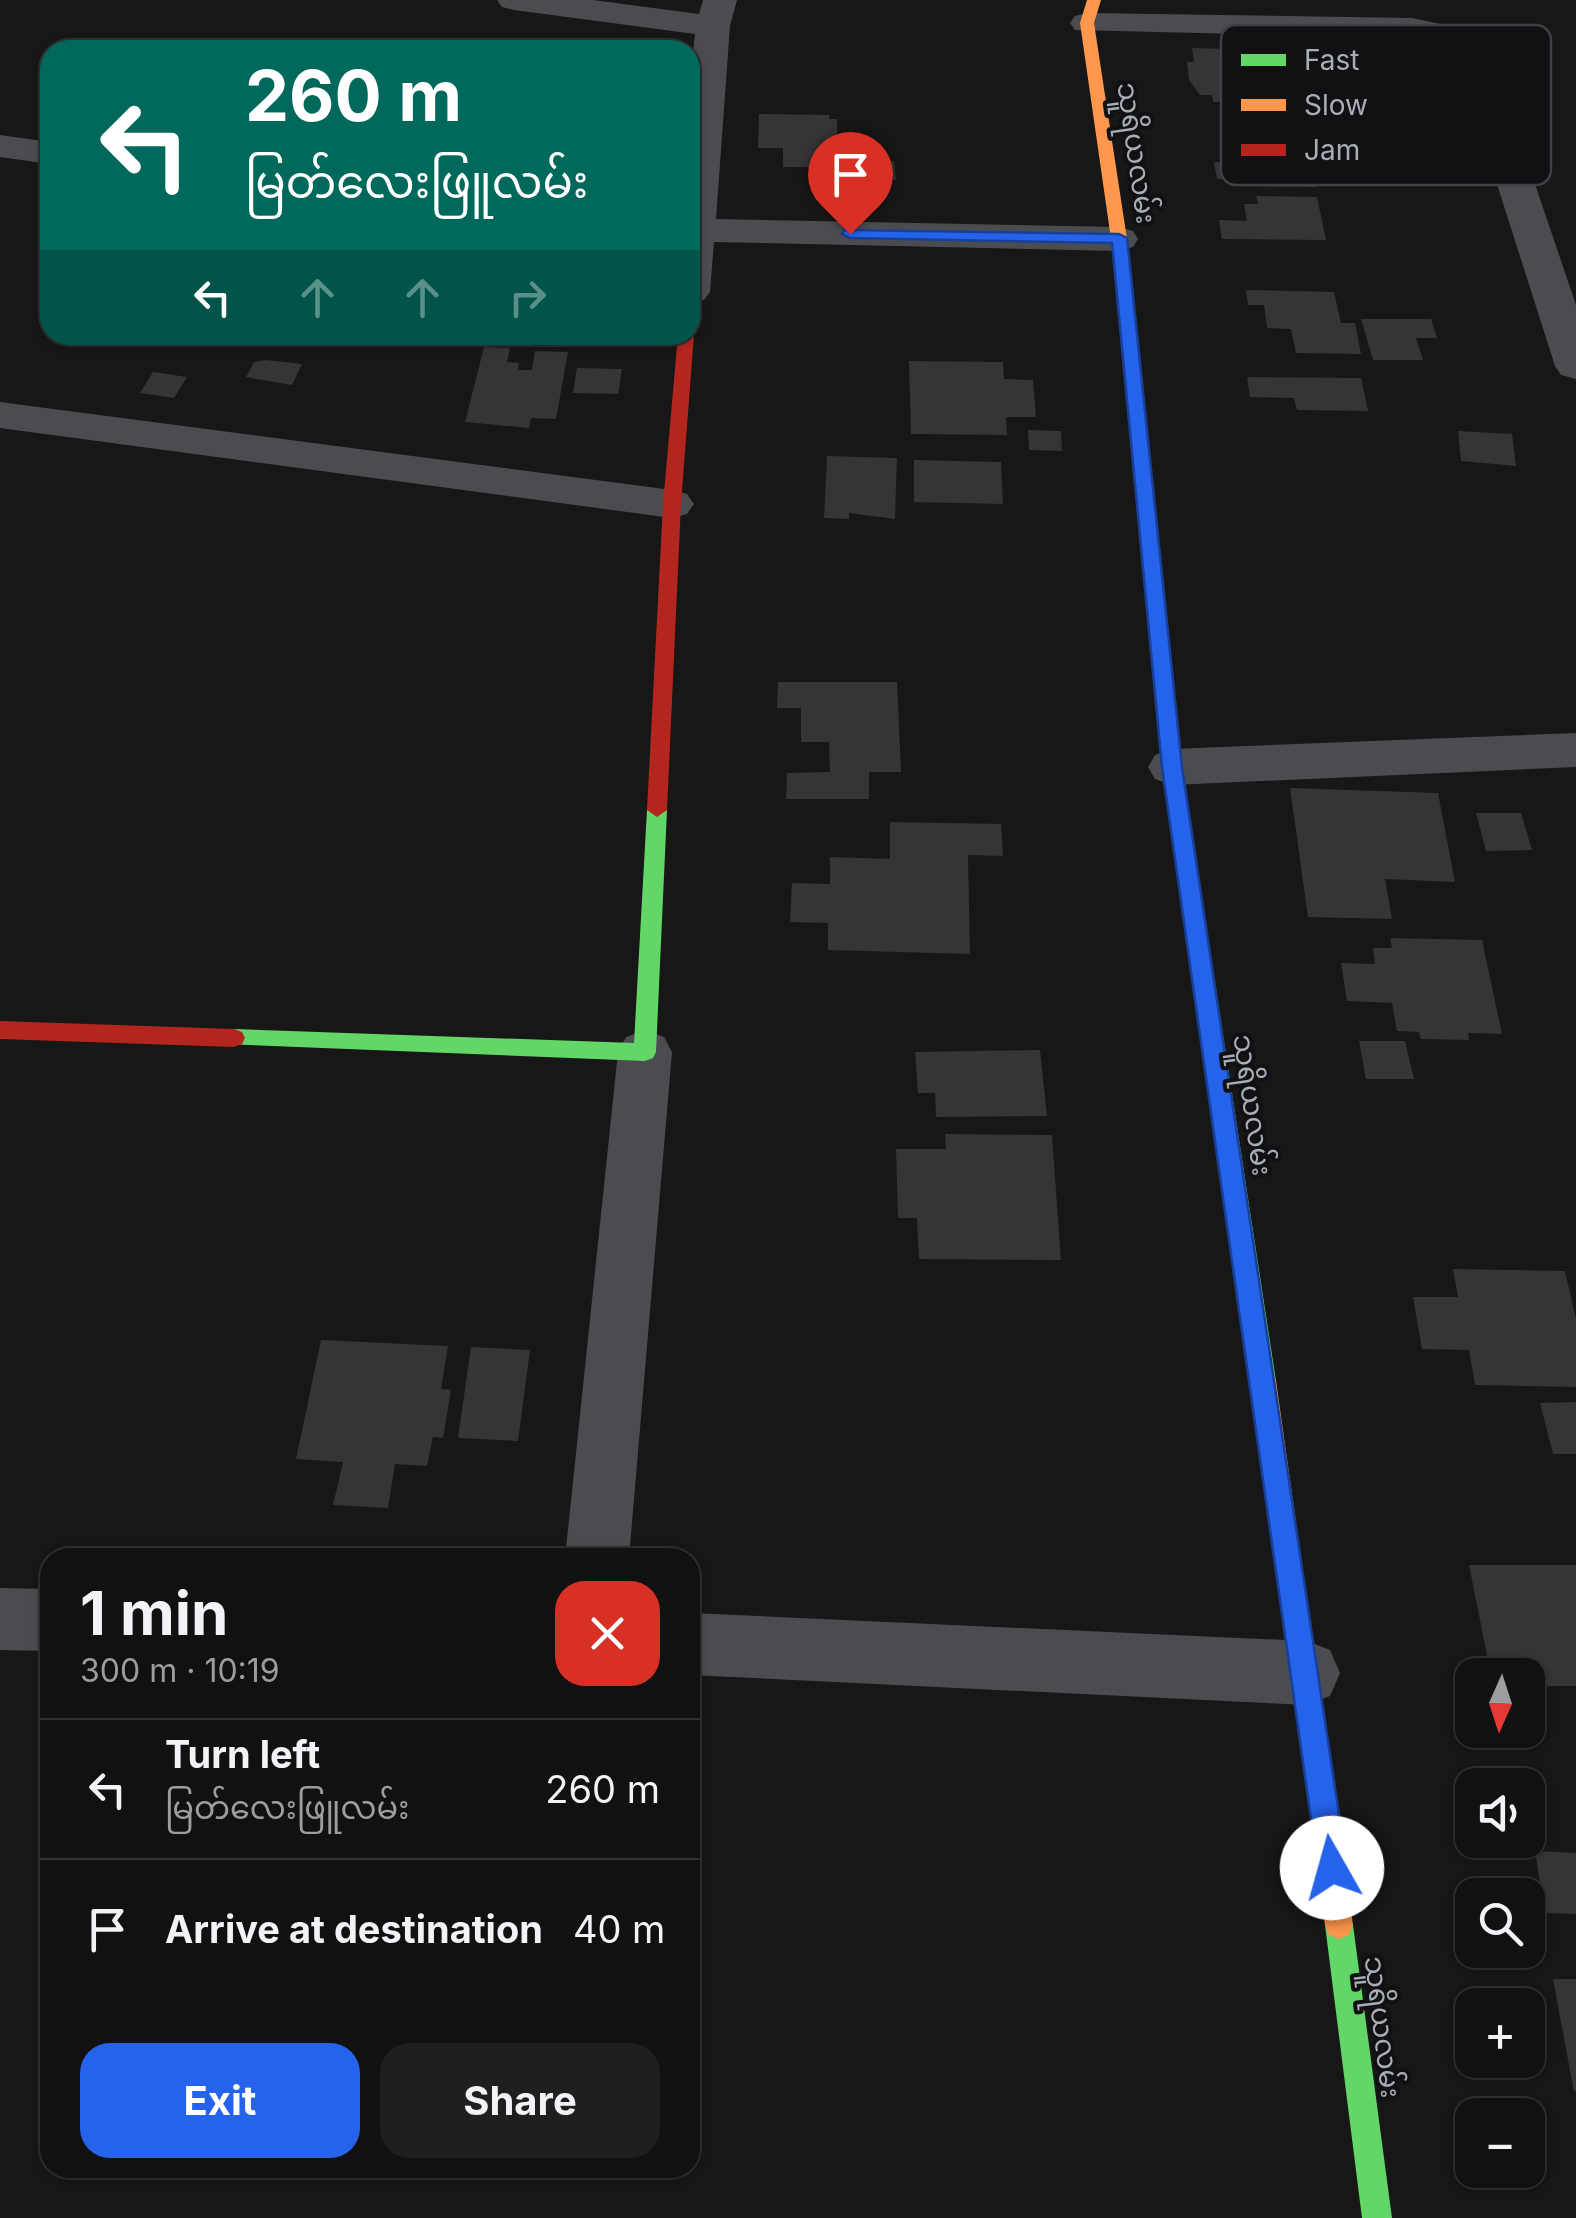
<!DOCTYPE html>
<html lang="en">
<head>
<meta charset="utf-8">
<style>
	body { margin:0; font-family:Inter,"Noto Sans Myanmar",sans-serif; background:#1e1f1f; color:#f1f3f6; height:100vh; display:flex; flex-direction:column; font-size:38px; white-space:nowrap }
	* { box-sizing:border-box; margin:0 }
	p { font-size:32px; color:#9c9d9f }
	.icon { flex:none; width:55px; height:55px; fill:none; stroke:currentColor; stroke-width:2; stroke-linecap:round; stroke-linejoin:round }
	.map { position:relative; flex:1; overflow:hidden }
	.sheet { position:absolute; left:40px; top:1548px; width:660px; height:630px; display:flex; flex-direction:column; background:#111; border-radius:30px; box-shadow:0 2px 8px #0004,0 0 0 2px #303131 }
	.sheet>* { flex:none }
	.top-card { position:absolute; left:40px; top:40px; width:660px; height:305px; border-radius:30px; box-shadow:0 2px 8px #0004,0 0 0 2px #303131; background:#00695c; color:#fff; overflow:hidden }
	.needle { width:65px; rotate:183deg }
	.buttons { position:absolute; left:1455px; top:1658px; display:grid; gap:20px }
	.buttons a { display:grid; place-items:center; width:90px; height:90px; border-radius:20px; background:#111; box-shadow:0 2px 8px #0004,0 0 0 2px #303131; font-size:50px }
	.pin { position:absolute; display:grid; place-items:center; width:85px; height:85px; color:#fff; margin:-102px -42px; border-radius:50% 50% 50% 0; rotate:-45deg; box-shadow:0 0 10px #0007 }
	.pin .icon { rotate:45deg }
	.me { position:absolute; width:110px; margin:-55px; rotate:353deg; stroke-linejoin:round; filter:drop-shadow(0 0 8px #0008) }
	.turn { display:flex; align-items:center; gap:35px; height:210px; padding:0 40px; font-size:45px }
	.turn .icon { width:130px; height:130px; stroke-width:2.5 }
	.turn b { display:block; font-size:70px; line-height:85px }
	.lanes { display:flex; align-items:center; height:95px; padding:0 40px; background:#0003; justify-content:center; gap:50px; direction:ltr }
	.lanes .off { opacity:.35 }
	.round { display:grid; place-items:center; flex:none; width:105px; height:105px; border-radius:30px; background:#1e1f1f }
	.headline { display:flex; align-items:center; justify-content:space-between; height:170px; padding:0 40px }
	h1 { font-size:60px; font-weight:700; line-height:75px }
	.cta { display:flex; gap:20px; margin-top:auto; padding:20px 40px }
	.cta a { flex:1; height:115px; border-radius:30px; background:#2563eb; color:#fff; font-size:40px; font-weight:700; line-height:115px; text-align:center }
	.cta a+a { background:#1e1f1f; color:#f1f3f6 }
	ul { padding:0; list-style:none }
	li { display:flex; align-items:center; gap:30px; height:140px; padding:0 40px; border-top:2px solid #303131 }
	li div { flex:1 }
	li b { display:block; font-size:38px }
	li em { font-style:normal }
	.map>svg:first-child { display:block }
	.building { fill:#353536 }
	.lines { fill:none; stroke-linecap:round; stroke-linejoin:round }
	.street { fill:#4b4c50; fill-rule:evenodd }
	.fast { fill:#63d668; fill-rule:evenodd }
	.slow { fill:#ff974d; fill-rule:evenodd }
	.jam { fill:#b3261e; fill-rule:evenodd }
	.route { fill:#2563eb; stroke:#184099; stroke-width:2.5 }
	.labels { text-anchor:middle; stroke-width:8; stroke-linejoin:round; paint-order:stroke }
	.street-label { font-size:28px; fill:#a8adb8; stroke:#111113 }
	.key { fill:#111113; stroke:#3e4045; stroke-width:2.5 }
	.key-label { font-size:28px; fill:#a8adb8 }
</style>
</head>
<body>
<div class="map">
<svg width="1576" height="2218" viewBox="0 0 1576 2218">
	<rect width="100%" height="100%" fill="#171717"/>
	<!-- building -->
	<path class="building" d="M1192 48 1232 49 1233 56 1278 57 1279 63H1288L1298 108 1224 107 1222 102H1213L1212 95H1200L1189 80 1187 62H1194Z
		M759 114 829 115V119H837V139L829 138V152H814V167H783V148H758Z
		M1236 149 1308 150 1317 187 1231 186 1230 179H1217L1214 162H1238Z
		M894 161 896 180 865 181 864 162Z
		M1256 196 1317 197 1326 240 1222 239 1219 220 1247 221 1244 204H1258Z
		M1246 290 1334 292 1341 323H1355L1361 354 1296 353 1291 329 1267 328 1264 305H1248Z
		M1361 319H1431L1437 338H1416L1423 360H1373Z
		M484 347 510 348 507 362 519 363 518 370H532L535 351 568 352 556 419 531 418 529 428 465 422Z
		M266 360 302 364 292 385 246 377 254 362Z
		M909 361 1003 362 1004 379 1033 380 1036 417H1006L1007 435 911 434Z
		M577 368 622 369 618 394 573 393Z
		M153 372 187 377 174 398 140 393Z
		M1247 377 1361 378 1368 411 1297 410 1294 398 1250 397Z
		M1028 430 1061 431 1062 451 1029 450Z
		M1458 431 1512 434 1516 466 1461 461Z
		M827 456 897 458 895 519 849 513V519L824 518Z
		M914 460 1001 462 1003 504 914 502Z
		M778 682H897L901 772H869V799H786L787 773 830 772 829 742H801V708H777Z
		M1290 788 1438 793 1455 882 1385 879 1392 919 1308 917Z
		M1476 813H1521L1532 850 1486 851Z
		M890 822 1001 824 1003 856 968 855 970 954 828 950V923L790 922 792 883 830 884V857L890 859Z
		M1390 938 1482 940 1502 1034 1468 1033 1469 1040 1421 1039 1419 1032 1397 1031 1392 1003 1347 1001 1341 963 1375 964 1373 948H1392Z
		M1359 1041H1405L1414 1079H1366Z
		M1040 1050 1047 1116 936 1117 935 1093H918L915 1052Z
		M945 1134 1052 1135 1061 1260 919 1259 917 1218H898L896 1149H946Z
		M1453 1269 1565 1271 1576 1319V1387L1475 1385 1469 1350 1422 1349 1413 1297H1458Z
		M321 1340 448 1346 441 1389 451 1390 443 1438 433 1437 427 1466 395 1464 388 1508 333 1505 343 1462 296 1459Z
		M471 1347 530 1350 518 1441 458 1438Z
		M1576 1402V1454H1553L1540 1403Z
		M1469 1565H1576V1686H1528V1675H1491Z
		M1535 1851 1576 1853V1914L1545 1913Z
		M1553 1979H1576V2091L1574 2092Z"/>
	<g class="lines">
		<!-- street -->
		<path class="street" d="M497 0H593L699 14 703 0H737L730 26 716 219 1119 227 1133 231 1138 239 1133 247 1119 251 714 242 710 292 704 300 690 304V84L695 34 514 10 502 7Z
			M1087 13 1412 18 1468 30 1493 60 1576 305V379L1561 375 1555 366 1458 62 1444 45 1412 38 1075 30 1070 23 1075 16Z
			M0 135 50 142V164L0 157Z
			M0 402 672 490 687 494 694 504 687 514 672 518 0 428Z
			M1576 733V767L1172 785 1155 779 1148 767 1155 755 1172 749Z
			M645 1030 664 1037 672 1052 629 1558H565L618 1052 626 1037Z
			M0 1588 50 1589V1651L0 1650Z
			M690 1613 1307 1641 1330 1650 1340 1673 1330 1696 1307 1705 690 1675Z"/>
		<!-- fast -->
		<path class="fast" d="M1152 566 1161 572 1182 767 1276 1381 1273 1389 1264 1392 1255 1389 1252 1381 1162 767 1143 572Z
			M657 803 667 810 656 1052 653 1058 645 1061 226 1044 223 1038 226 1032 234 1029 634 1043 647 810Z
			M1339 1911 1349 1915 1353 1925 1392 2218H1362L1325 1925 1329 1915Z"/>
		<!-- slow -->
		<path class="slow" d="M1087 0H1101L1094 23 1127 239 1161 572 1152 578 1143 572 1111 239 1080 23Z
			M1264 1370 1273 1373 1276 1381 1353 1925 1349 1935 1339 1939 1329 1935 1325 1925 1252 1381 1255 1373Z"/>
		<!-- jam -->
		<path class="jam" d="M690 331 694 335 681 504 667 810 657 817 647 810 663 504 678 335H690Z
			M0 1021 234 1029 242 1032 245 1038 242 1044 234 1047 0 1039Z"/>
	</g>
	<!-- route -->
	<path class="route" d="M844 230 1119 234 1127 238 1182 767 1347 1868 1342 1878 1332 1882 1322 1878 1318 1868 1162 767 1112 243 850 238 842 234Z"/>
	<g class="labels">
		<!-- street labels -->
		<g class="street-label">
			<text transform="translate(1137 153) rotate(82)" y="10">သူရိယလမ်း</text>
			<text transform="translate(1253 1105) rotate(82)" y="10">သူရိယလမ်း</text>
			<text transform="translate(1383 2027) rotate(83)" y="10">သူရိယလမ်း</text>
		</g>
	</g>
	<!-- legend -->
	<rect x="1221" y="25" width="330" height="160" rx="15" class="key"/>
	<rect x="1241" y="54" width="45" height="12" fill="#63d668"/>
	<rect x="1241" y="99" width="45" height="12" fill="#ff974d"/>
	<rect x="1241" y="144" width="45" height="12" fill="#b3261e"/>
	<g class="key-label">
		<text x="1304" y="70">Fast</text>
		<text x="1304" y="115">Slow</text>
		<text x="1304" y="160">Jam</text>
	</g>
</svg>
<div class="buttons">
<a><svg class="needle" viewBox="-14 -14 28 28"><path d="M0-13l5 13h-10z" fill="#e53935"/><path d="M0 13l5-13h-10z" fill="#9c9d9f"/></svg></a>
<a><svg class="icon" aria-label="sound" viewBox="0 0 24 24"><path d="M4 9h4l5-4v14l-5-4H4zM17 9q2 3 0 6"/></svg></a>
<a><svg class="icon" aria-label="search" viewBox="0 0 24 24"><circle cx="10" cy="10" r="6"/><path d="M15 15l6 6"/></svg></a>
<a>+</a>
<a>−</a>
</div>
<div class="pin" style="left:850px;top:234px;background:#d93025"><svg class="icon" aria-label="arrive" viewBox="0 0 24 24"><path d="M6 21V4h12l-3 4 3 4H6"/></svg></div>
<svg class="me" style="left:1332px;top:1868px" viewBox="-20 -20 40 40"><circle r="19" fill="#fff"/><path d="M0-13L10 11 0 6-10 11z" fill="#2563eb"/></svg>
<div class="top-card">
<div class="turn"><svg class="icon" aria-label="left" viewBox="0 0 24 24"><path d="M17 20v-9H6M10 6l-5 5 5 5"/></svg><div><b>260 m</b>မြတ်လေးဖြူလမ်း</div></div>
<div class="lanes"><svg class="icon" aria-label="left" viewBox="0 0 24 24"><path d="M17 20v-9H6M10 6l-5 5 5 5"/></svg><svg class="icon off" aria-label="ahead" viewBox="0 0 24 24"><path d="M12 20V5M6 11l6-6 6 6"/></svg><svg class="icon off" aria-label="ahead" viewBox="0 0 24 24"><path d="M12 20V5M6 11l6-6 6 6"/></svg><svg class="icon off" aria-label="right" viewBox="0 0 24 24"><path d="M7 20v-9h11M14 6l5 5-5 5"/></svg></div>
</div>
<section class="sheet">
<div class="headline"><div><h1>1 min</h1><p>300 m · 10:19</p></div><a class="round" style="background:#d93025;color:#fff"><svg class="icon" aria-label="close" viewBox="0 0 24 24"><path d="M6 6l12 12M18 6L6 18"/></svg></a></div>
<ul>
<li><svg class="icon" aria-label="left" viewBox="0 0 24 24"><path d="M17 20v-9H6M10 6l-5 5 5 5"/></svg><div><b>Turn left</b><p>မြတ်လေးဖြူလမ်း</p></div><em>260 m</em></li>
<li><svg class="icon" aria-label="arrive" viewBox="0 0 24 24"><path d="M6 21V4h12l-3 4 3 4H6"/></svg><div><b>Arrive at destination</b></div><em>40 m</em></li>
</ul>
<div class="cta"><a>Exit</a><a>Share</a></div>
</section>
</div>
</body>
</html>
